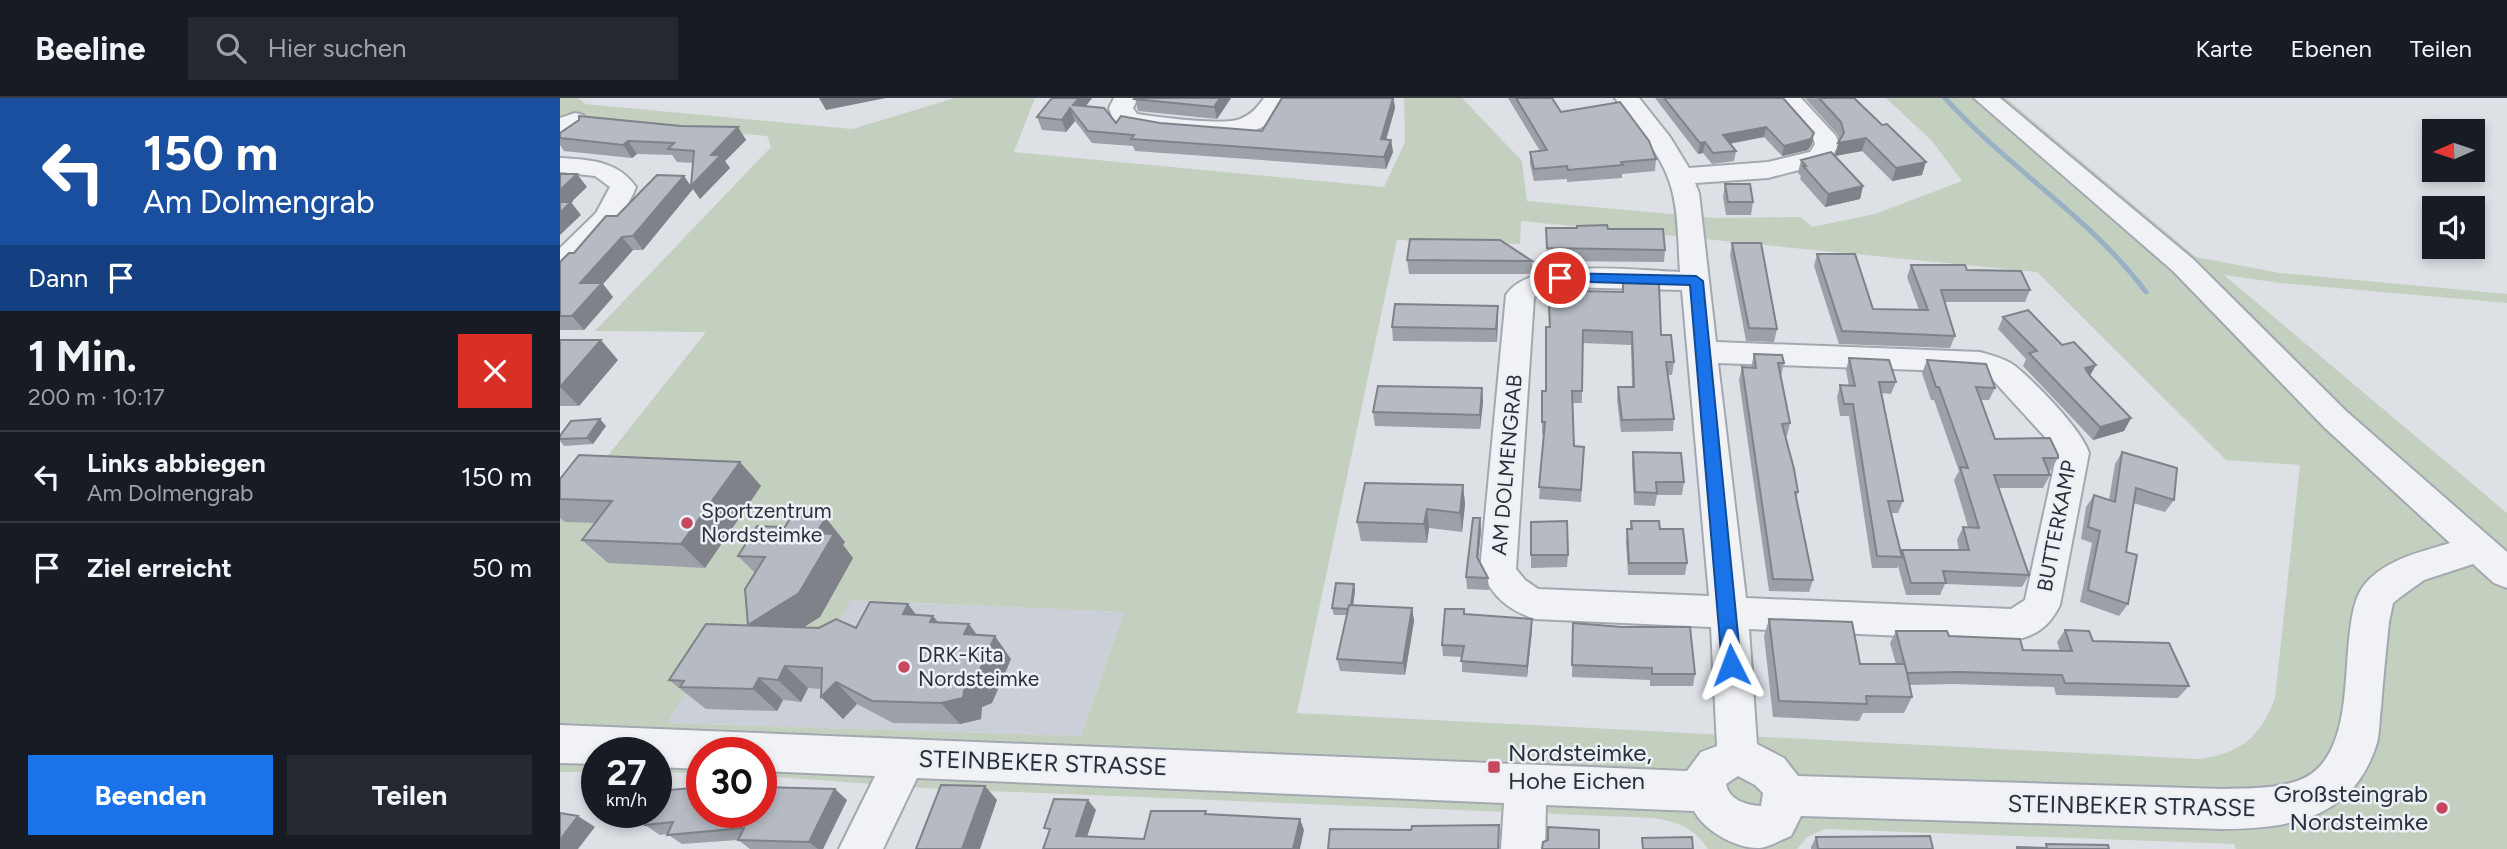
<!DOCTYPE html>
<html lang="de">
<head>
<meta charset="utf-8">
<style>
	body { margin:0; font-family:Figtree,sans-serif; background:#242831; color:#f1f3f6; height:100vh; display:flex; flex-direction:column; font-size:26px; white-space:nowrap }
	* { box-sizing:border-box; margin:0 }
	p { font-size:23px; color:#9ea1a6 }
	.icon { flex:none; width:38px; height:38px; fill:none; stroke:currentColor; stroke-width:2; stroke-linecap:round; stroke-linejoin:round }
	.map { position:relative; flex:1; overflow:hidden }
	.drawer { display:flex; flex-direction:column; background:#171b24; width:560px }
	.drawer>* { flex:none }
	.banner { background:#1a4fa0; color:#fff; overflow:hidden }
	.needle { width:46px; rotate:267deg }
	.fabs { position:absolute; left:1862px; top:21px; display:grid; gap:14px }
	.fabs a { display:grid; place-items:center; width:63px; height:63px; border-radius:0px; background:#171b24; box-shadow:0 4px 10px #0003; font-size:35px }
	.speed { position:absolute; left:21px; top:639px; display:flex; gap:14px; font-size:35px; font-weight:700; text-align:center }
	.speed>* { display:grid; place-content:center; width:91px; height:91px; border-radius:50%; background:#171b24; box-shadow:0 4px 10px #0003; line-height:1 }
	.speed small { font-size:18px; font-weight:400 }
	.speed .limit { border:10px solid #d22; background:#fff; color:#111 }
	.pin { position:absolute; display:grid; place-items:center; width:60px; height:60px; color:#fff; margin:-30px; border:4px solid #fff; border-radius:50%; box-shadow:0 2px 7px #0007 }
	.me { position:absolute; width:77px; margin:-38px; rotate:357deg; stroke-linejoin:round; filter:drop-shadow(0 0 5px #0008) }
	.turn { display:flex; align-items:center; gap:24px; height:147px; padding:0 28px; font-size:32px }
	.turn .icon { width:91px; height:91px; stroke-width:2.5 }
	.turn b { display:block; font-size:49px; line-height:60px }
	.then { display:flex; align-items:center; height:66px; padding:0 28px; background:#0003; gap:14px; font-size:26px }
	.round { display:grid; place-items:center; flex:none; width:74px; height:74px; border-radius:0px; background:#242831 }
	.head { display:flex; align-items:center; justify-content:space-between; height:119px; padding:0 28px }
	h1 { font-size:42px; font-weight:700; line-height:52px }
	.action { display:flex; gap:14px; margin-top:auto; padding:14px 28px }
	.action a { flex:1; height:80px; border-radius:0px; background:#1a73e8; color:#fff; font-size:28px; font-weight:700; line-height:80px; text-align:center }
	.action a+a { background:#242831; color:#f1f3f6 }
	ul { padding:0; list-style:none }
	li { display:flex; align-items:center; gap:21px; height:91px; padding:0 28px; border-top:2px solid #363941 }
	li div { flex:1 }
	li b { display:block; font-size:26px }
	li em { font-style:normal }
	header { display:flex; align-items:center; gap:42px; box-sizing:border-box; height:98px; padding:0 35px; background:#171b24; border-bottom:2px solid #363941 }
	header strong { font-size:33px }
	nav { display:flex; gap:38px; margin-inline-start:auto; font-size:24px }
	.search { width:490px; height:63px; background:#242831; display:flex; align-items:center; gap:18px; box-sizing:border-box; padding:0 24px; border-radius:0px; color:#9ea1a6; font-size:26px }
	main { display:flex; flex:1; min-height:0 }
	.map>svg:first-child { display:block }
	.built { fill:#cbd0d8 }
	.green { fill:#c4d0bf; fill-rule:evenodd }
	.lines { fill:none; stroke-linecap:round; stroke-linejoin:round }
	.stream { stroke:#9ab0c5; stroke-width:5 }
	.minor-casing { stroke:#a3a8b0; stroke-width:4 }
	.minor { fill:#f0f2f5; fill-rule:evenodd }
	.wall { fill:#9ca0a8 }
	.shaded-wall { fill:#7f8288 }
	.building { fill:#b5bac3; stroke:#7f8288; stroke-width:2 }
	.route { fill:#1a73e8; stroke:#114b97; stroke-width:2 }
	.poi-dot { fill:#c6485e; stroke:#ecf0f4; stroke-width:2.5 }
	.labels { text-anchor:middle; stroke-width:5; stroke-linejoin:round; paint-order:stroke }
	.street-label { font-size:21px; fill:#28303c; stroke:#ecf0f4 }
	.poi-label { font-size:21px; fill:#28303c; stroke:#ecf0f4; text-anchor:start }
	.near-poi-label { font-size:24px; fill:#28303c; stroke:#ecf0f4; text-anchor:start }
	.near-street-label { font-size:24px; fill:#28303c; stroke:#ecf0f4 }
</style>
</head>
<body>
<header>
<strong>Beeline</strong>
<div class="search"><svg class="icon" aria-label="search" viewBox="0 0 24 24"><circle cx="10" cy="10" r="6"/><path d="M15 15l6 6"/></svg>Hier suchen</div>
<nav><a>Karte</a><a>Ebenen</a><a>Teilen</a></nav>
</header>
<main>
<section class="drawer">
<div class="banner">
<div class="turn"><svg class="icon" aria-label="left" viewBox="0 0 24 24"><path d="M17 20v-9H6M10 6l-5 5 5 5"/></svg><div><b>150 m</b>Am Dolmengrab</div></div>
<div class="then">Dann<svg class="icon" aria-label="arrive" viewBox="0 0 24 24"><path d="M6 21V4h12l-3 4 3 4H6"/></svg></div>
</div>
<div class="head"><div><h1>1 Min.</h1><p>200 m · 10:17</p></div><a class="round" style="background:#d93025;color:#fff"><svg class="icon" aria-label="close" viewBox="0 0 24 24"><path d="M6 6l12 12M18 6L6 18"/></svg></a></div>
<ul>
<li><svg class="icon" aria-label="left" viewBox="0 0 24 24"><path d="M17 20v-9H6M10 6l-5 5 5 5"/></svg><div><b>Links abbiegen</b><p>Am Dolmengrab</p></div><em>150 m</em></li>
<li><svg class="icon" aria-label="arrive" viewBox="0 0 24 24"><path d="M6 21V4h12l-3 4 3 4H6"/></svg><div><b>Ziel erreicht</b></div><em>50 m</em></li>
</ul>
<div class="action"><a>Beenden</a><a>Teilen</a></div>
</section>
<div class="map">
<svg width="1947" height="751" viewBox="0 0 1947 751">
	<rect width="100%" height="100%" fill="#dde1e6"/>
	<!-- built -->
	<path class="built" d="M291 502 564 514 521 638 107 625 167 530Z"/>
	<!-- green -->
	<path class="green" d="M0 0H18L25 6 292 31 395 0H475L454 54 824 89 845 44 844 0H902L962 63 967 103 1155 120 1241 119 1252 129 1315 116 1402 83 1372 43 1326 0H1446L1636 159 1720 175 1947 196V205L1720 185 1664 177 1947 415V751H1676L1674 746 1265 731 1247 739 1237 751H1148C1135 730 1117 724 1094 720L381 691 201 678V654H142V675L96 674V654H37V674H0V418L146 234 35 233 211 49 207 38 0 20ZM961 123 1477 174 1666 362 1740 367 1715 600C1700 640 1680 656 1638 661L737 615 837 142 960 146ZM291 502 563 514H564L521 638 107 625 167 530 271 535Z"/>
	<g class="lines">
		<!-- stream -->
		<path class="stream" d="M1385 0C1447 69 1530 119 1586 194"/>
		<!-- minor casing -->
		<g class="minor-casing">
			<path id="minor" d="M554 0H578L573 10 577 16C597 19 663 28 680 21 691 17 698 9 704 0H728C719 12 712 25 698 31 676 40 576 37 557 24 552 20 551 16 549 10Z
				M1055 0H1079L1110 39 1129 70 1208 64 1250 54 1255 46 1253 40 1216 0H1241L1276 38 1279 46 1269 64 1208 80 1135 85 1139 95 1156 244 1420 254C1431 257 1446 261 1455 268 1475 284 1522 332 1529 355L1500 507C1489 529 1476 538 1451 543L1189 531 1197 646 1224 660 1238 678 1663 691C1687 690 1714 691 1737 683 1789 666 1784 587 1789 542 1791 525 1793 500 1805 486 1826 461 1861 454 1890 445L1764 329 1613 173 1414 0H1440L1633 161 1786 313 1947 454V490L1934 485 1913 466 1864 482 1843 497 1833 505 1829 524C1826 553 1823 582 1821 610 1819 622 1820 637 1816 648 1792 721 1731 730 1663 731L1241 718 1231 738C1222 741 1210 749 1200 750 1176 751 1145 733 1134 713L986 707 985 751H941L944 705 357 680 323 751H279L315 678 201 673V654H142V671L96 669V654H37V666L0 665V627L1127 673 1141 654 1157 648 1151 529 975 521C946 511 934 499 920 472L946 197C971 158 1077 173 1120 174 1118 148 1119 118 1112 92 1103 56 1076 30 1055 0ZM1001 189 1122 192 1149 498 978 491 965 482 956 471 974 199 988 190ZM1158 265 1416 274 1432 281 1495 350 1497 355 1465 502 1451 511 1186 500ZM1178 678 1195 687 1203 695 1201 708C1186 707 1169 702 1166 686Z
				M15 15 23 17 27 22 23 27 0 36V20Z
				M0 60C30 62 57 62 76 89 66 116 28 166 0 174V150L36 115 50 89 35 78 0 74Z"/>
		</g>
		<!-- minor -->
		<use href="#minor" class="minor"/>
	</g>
	<!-- wall -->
	<path class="wall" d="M492 0H532L526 8 556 25H600L702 33 721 0H834L835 10 826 41 831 42 833 54 826 71 575 53 573 48 532 45 515 23 506 34 482 32 477 19Z
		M575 0H671L657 21 578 13Z
		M948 0H992L1001 14 1096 61 1095 73 1062 76V80L1007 84V81L974 83 970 66V54L980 53Z
		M1095 0H1223L1252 46 1248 52 1222 58 1204 39 1170 46 1176 53 1174 63 1152 66 1143 55 1138 56Z
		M1245 0H1294L1362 77 1332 83 1302 53 1275 58 1280 42 1278 37Z
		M121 28 178 29 186 42 165 63 170 70 140 101 131 88 133 65 117 64 112 57 77 56 72 60 4 53 0 47V35Z
		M1241 62 1303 88 1300 101 1265 109 1240 81 1241 78 1238 75Z
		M1165 86 1193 104 1191 117H1166L1163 99Z
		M133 91 83 152H73L43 186 53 199 24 232H0V164L14 155 57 118Z
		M986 130 1105 152 1104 164 987 163Z
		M1172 145 1217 231 1214 244 1186 243 1170 157Z
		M1257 156 1313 211 1359 212 1347 179 1351 167 1407 172 1470 192 1465 204H1385L1395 238 1390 250 1279 246 1254 168Z
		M847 162 972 163V176H849Z
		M1063 185 1101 237 1114 264 1112 277H1108L1114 321 1113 333 1061 334 1057 302 1058 289H1072L1071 247 1022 245V305H1012L1014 348 1024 349 1021 404 979 401 984 336H982V293H986L989 229 988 186 1019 193 1063 194Z
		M938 208 937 244 833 243 832 229Z
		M1443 219 1502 247 1536 267 1530 278 1571 320 1564 333 1533 342 1463 268 1466 261 1438 231Z
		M0 242 58 262 19 308H0Z
		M1194 256 1224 265 1221 278 1230 325 1227 338H1226L1238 394 1236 402 1253 482 1249 494 1209 493 1179 282 1182 269 1191 270Z
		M1289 260 1336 284 1331 296 1322 295 1343 403 1338 415H1331L1341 455 1342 452H1399L1397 442 1403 429H1408L1394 382 1399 373 1374 302H1371L1362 275 1367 262 1435 290 1429 302H1421L1435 341 1498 360 1490 373H1489L1490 377 1483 390H1439L1469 477 1462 489 1385 486 1380 497H1346L1338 468 1337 470H1312L1289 318H1280L1277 299 1280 287 1289 288 1286 272Z
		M922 290 923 304 920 331 815 328 813 314Z
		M46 328 33 346 4 348 0 343V338Z
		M1073 354 1124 384 1122 397H1097L1095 408 1074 407 1072 367Z
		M1562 354 1614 402 1605 414 1573 405 1566 454 1568 506 1559 518 1520 504 1532 445 1521 441 1526 409 1534 397 1549 402 1555 366Z
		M180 364 201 388 145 470 48 465 22 442 35 425 5 424 0 420V381Z
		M903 387 905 406 902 434 869 430 867 445 801 443 797 424Z
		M920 420 921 433 918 462 928 480 929 492 907 491 906 479Z
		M1071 423 1100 431 1127 465 1125 477H1068L1066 444 1067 431H1070Z
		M971 424 1008 457 1007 469 971 470Z
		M285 444 283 447 293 460 260 519 243 529 296 530 356 517 373 518 378 524 417 537 451 561 432 605 422 609 421 621 400 626 333 625 297 606 283 621 261 599V591L248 590 241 604 223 602 217 613 146 611 109 582 189 528 195 475 178 458Z
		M794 486 795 492 793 507 852 510 854 523 845 577 780 573 777 561 787 517H774L772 510Z
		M905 516 972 521V532L967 579 902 574V559L883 558 882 547Z
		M1209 521 1300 566H1336L1330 545 1336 533 1389 538 1463 552 1500 553 1497 544 1505 532 1533 543 1629 588 1618 600 1496 597 1494 589 1393 586 1349 587 1352 599 1344 615H1303L1299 623 1213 619 1204 538Z
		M1013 525 1135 576 1133 588H1090V582L1012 579Z
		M287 702 263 751H190L178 742 122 746 107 736 100 737 85 727Z
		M1256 739 1373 751H1251V749Z"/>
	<!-- shaded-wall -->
	<path class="shaded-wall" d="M259 0H326L266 12Z
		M519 0H532L517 19 513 7Z
		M660 0H671L657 21 654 9Z
		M833 0 835 10 823 53 821 41Z
		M510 10 515 23 506 34 502 22Z
		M178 29 186 42 165 63 170 70 140 101 131 88 151 57Z
		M1206 29 1204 39 1161 47 1163 37Z
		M1254 35 1252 46 1248 52 1222 58 1224 48Z
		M1306 40 1302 53 1275 58 1278 45Z
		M831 42 833 54 826 71 824 59Z
		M68 43 77 56 72 60 63 47Z
		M1145 44 1143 55 1138 56 1140 45Z
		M1366 64 1362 77 1332 83 1336 70Z
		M17 76 27 89 3 112 0 108V92Z
		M124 78 133 91 83 152 73 138Z
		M1303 88 1300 101 1265 109 1268 96Z
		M11 104 21 117 0 137V115Z
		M62 139 73 152 43 186 53 199 24 232 12 218 20 185Z
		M938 208V221L937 244 936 231Z
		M41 242 58 262 19 308 0 289Z
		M1536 267 1529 279 1525 270Z
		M922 290 923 304 920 331V317Z
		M1571 320 1564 333 1533 342 1540 329Z
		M40 321 46 328 33 346 27 340Z
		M180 364 201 388 145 470 121 446Z
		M903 387 905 406 902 434 900 415Z
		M867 411 869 430 867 445 864 426Z
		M266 420 285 444 283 447 293 460 260 519 211 550 188 527 256 435Z
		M920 420 921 433 917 472V459Z
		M794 486 795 492 792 517 790 511Z
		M348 506 366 530 343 516Z
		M852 510 854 523 845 577 843 565Z
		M373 518 390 541 370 524Z
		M972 521V532L967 579V568Z
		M409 526 426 549 404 536Z
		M435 538 451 561 432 605 422 609 421 621 400 626 381 605 405 587Z
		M225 568 248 590 241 604 218 582Z
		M199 580 223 602 217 613 193 591Z
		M276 584 297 606 283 621 261 599Z
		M425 688 437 702 420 751H402Z
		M275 691 287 702 263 751H258L249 744Z
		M528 702 536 712 524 748 516 738Z
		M18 718 35 729 18 751H0V742Z
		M740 721 744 732 740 751H733Z"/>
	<!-- building -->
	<path class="building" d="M492 0H519L513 7 544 10 556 25 561 18 600 25 702 33 722 0H833L821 41 831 42 824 59 571 41 574 37 528 33 510 10 502 22 477 19Z
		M575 0H660L654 9 574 1Z
		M956 0H992L1001 14 1060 4 1089 43 1096 61 1061 64 1063 67 1008 72 1007 68 974 71 970 54 987 52Z
		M1104 0H1223L1254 35 1251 41 1224 48 1206 29 1163 37 1176 53 1153 55 1145 44 1140 45Z
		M1259 0H1294L1322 27 1327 26 1366 64 1336 70 1306 40 1278 45 1284 35 1281 24Z
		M19 18 121 28 178 29 151 57H161L131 88 134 53 108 51 114 45 68 43 63 47 0 40V35L19 22Z
		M1271 54 1303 88 1268 96 1243 68H1246L1241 62Z
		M0 76H17L0 92Z
		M97 77 124 78 73 138 62 139 20 185H42L12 218H0V164L9 155H14L46 118H57Z
		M1165 86H1190L1193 104H1168Z
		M0 104H11L0 115Z
		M1047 127 1048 131H1103L1105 152 987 150 986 130H1017V128Z
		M850 141 940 142 972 163 847 162Z
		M1172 145H1201L1217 231 1189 230Z
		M1257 156H1295L1313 211 1368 212 1351 167H1405L1407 172 1461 173 1470 192H1381L1395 238 1282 233Z
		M1063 185 1099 186 1101 237H1111L1114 264H1106L1114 321 1062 322 1058 289H1074L1072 234 1023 232 1022 293H1012L1014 348 1024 349 1021 392 979 389 985 324H982V293H986V229H990L988 186H1019V193L1063 194Z
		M835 206 938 208 936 231 832 229Z
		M1468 212 1502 247 1514 244 1536 267 1525 270 1530 278 1571 320 1540 329 1469 255 1477 253 1443 219Z
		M0 242H41L0 289Z
		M1194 256 1222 257 1224 265H1218L1230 325 1222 326 1234 371 1238 394H1235L1253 482 1213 481 1182 269 1196 270Z
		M1289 260 1329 262 1336 284H1319L1343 403H1328L1342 459 1317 458 1293 306H1284L1280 287 1295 288Z
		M1367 262 1426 266 1435 290 1416 289 1435 341 1490 340 1498 357V360H1483L1490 377H1434L1469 477 1383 473 1386 485H1351L1342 452H1409L1403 429 1419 430 1400 369 1408 370 1379 289H1376Z
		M818 288 922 290 920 317 813 314Z
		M40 321 27 340 0 341V338L11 323Z
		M1073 354 1121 355 1124 384H1096L1097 395 1075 394Z
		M1562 354 1617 370 1614 402 1576 390 1566 454 1577 457 1568 506 1528 492 1540 433 1528 429 1534 397 1555 404Z
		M19 357 180 364 121 446 22 442 52 403 0 401V381Z
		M805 385 903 387 900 415 867 411 864 426 797 424Z
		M231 419 266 420 256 435 274 436 239 495 188 527 185 491 205 459 178 458 197 428 225 429Z
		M913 420H920L917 459 928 480 906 479Z
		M1007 423 1008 457H971V424Z
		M1071 423H1099L1100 431H1123L1127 465H1069L1067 431H1072Z
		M776 485 794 486 791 507H789L788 511 772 510Z
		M310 504 348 506 343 516 373 518 370 524 409 526 404 536 435 538 415 583 405 587 403 600 381 605 312 603 276 584 261 599 262 570 225 568 218 582 199 580 193 591 120 589 124 583 109 582 146 526 259 530 276 521 296 530Z
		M789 507 852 510 843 565 777 561Z
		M885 511H904V516L972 521 967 568 901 563 904 548 882 547Z
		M1209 521 1292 524 1300 566H1345L1352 599 1306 598 1307 606 1219 603Z
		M1013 525 1062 529H1130L1135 576H1092V570L1012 567Z
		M1505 532 1529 533 1533 543 1609 545 1629 588 1505 585 1502 577 1399 574 1347 575 1336 533H1387L1389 538 1460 541 1463 552 1512 553Z
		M381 687 425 688 402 751H356Z
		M142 689V714H201V689L275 691 249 744 178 742 184 730 107 737 113 724 85 727 90 714H96V700L99 693Z
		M494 701 528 702 516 738 584 741 591 713H646L645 716 740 721 733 751H483L490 731 484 730Z
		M0 715 18 718 0 742Z
		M939 727 938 751H768L770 731 851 732 852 728Z
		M988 729 1039 732V751H982L983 744 988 742Z
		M1370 738 1373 751H1258L1256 739Z
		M1132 739 1133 751H1083L1082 740Z
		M1486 746 1548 747 1549 751H1457V749L1487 750Z"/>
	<!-- route -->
	<path class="route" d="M1000 175 1136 178 1143 183 1181 567 1178 573 1171 575 1165 573 1162 567 1130 187 996 183 994 180Z"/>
	<!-- markers -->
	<g class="poi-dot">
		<circle cx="127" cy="425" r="7"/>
		<circle cx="344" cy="569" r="7"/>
		<rect x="927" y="662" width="14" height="14" rx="3.5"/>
		<circle cx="1882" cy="710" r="7"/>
	</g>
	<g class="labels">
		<!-- street labels -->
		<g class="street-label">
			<text transform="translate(947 367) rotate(-85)" y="7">AM DOLMENGRAB</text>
			<text transform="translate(1497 428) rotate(-79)" y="7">BUTTERKAMP</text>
		</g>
		<!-- poi labels -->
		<g class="poi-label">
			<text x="141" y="420">Sportzentrum<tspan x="141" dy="24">Nordsteimke</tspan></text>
			<text x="358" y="564">DRK-Kita<tspan x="358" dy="24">Nordsteimke</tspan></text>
		</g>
		<!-- near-poi labels -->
		<g class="near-poi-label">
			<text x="948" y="663">Nordsteimke,<tspan x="948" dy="28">Hohe Eichen</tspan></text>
			<text x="1868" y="704" text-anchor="end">Großsteingrab<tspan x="1868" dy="28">Nordsteimke</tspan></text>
		</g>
		<!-- near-street labels -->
		<g class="near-street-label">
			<text transform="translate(483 665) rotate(2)" y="8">STEINBEKER STRASSE</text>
			<text transform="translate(1572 708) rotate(1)" y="8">STEINBEKER STRASSE</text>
		</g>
	</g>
</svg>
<div class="fabs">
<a><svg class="needle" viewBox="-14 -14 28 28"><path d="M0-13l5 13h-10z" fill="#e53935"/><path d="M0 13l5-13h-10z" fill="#9ea1a6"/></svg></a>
<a><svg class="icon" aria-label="sound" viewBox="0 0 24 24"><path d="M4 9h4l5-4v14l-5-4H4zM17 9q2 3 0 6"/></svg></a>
</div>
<div class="speed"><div>27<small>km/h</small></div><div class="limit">30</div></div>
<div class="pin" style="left:1000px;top:180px;background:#d93025"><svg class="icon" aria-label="arrive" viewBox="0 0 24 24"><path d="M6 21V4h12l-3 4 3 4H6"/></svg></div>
<svg class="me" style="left:1171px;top:567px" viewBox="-20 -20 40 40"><path d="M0-17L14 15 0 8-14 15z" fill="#1a73e8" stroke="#fff" stroke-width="4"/></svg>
</div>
</main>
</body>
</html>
